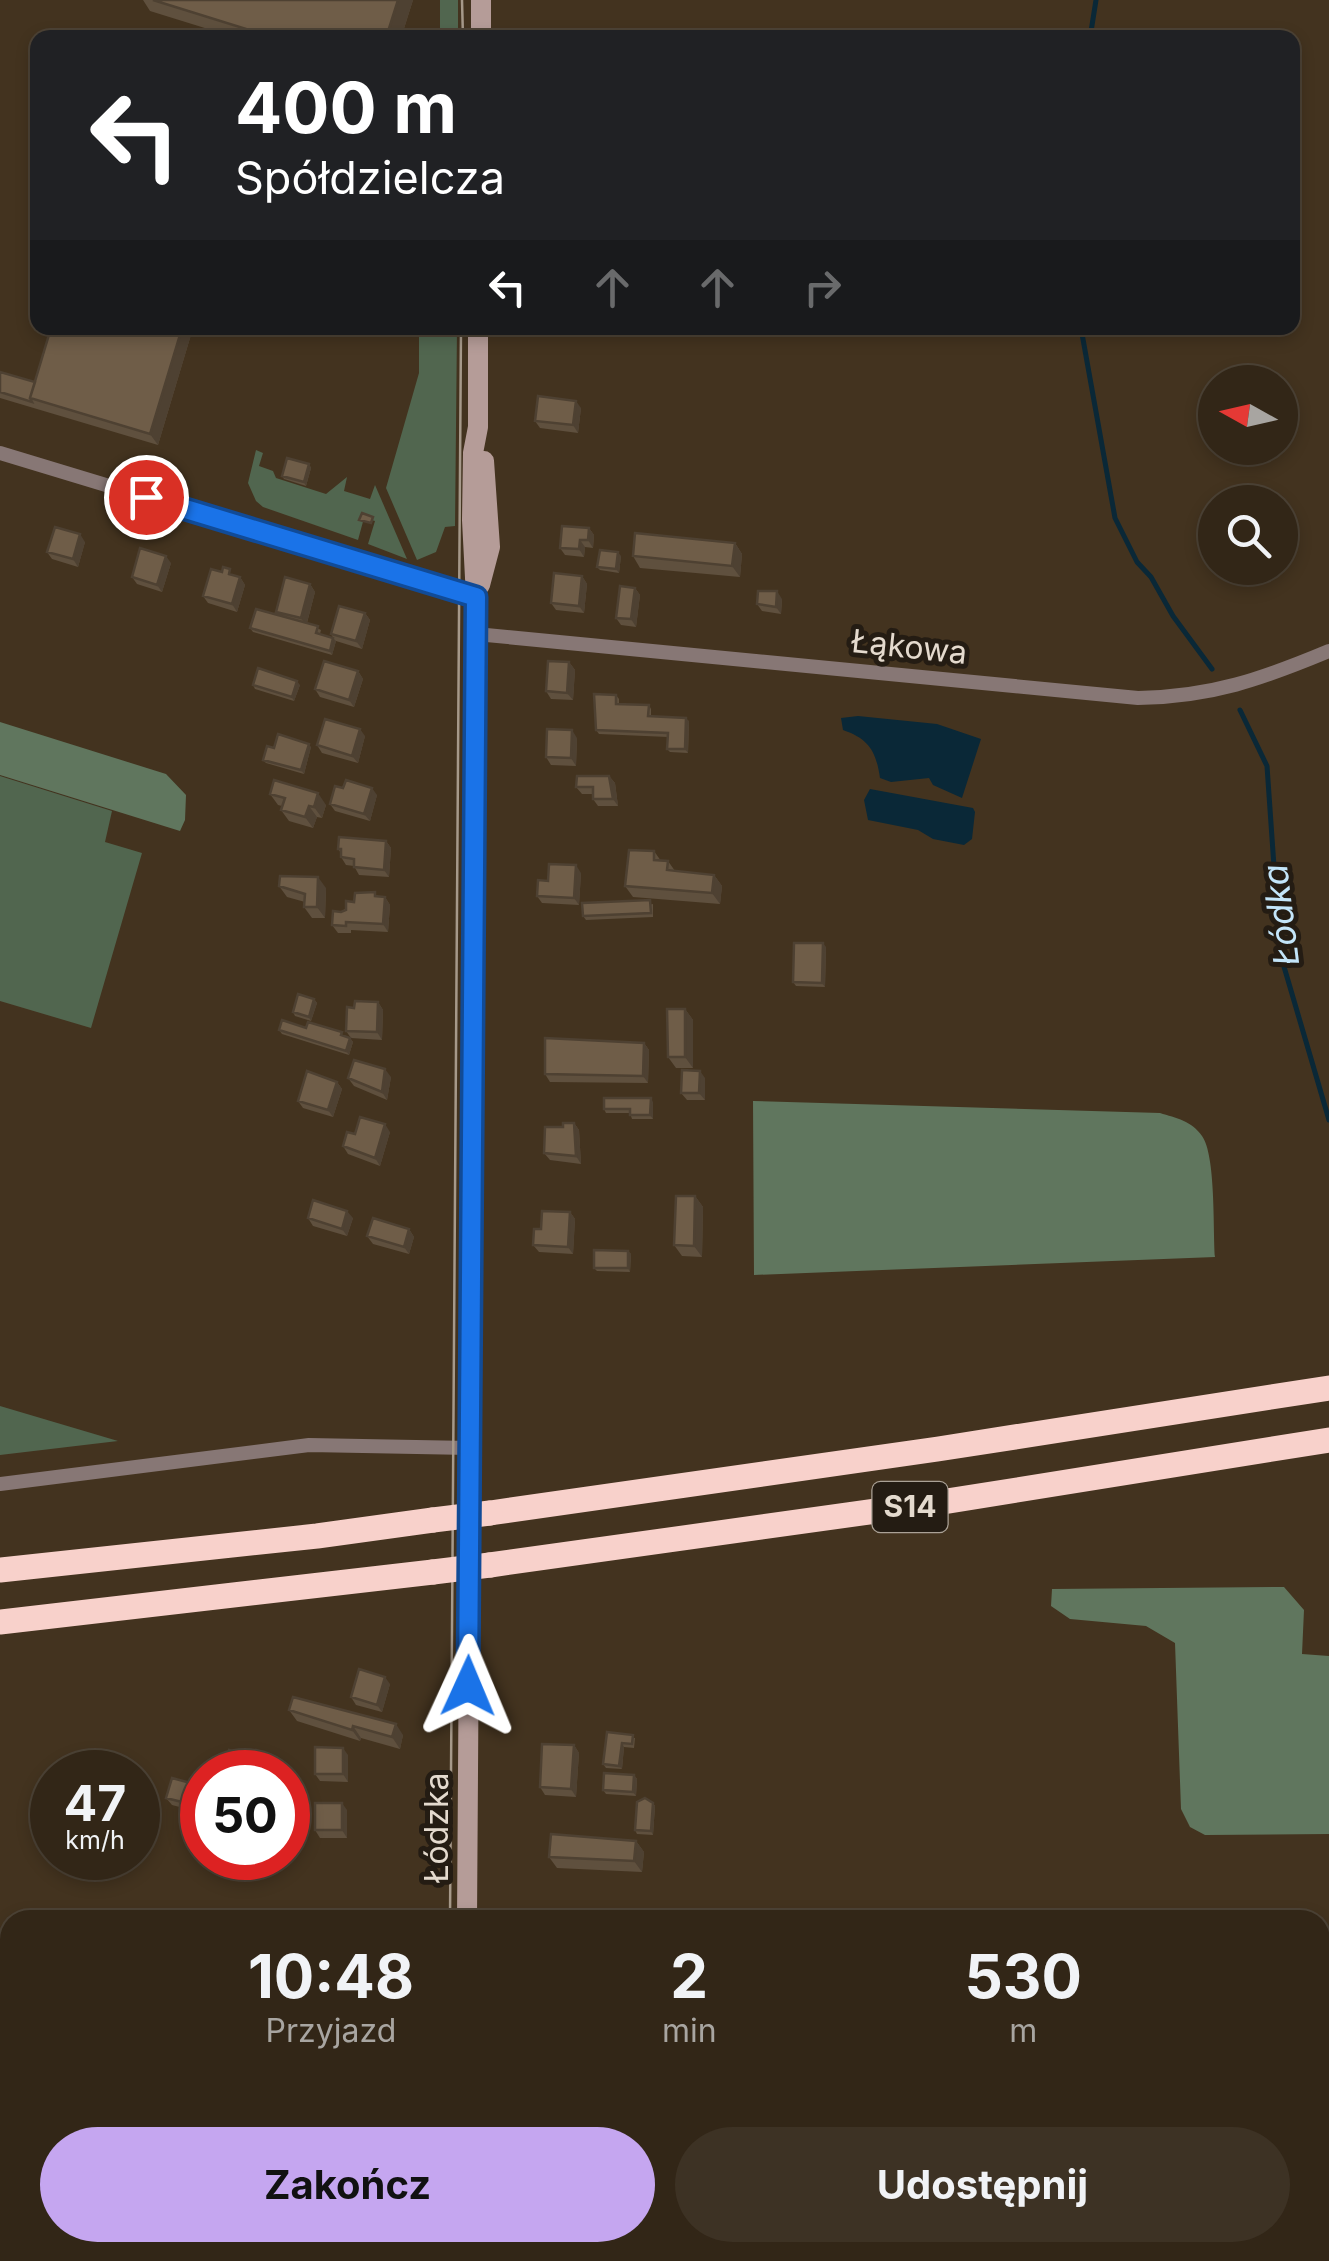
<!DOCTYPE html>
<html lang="pl">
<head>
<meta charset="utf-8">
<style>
	body { margin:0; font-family:Inter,sans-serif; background:#3d3224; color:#f1f3f6; height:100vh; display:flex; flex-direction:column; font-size:38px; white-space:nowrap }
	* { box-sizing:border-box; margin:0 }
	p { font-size:32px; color:#a8a5a1 }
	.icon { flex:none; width:55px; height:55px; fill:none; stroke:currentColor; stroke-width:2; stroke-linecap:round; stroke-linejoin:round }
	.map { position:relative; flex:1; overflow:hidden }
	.details { position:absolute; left:0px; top:1910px; width:1330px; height:352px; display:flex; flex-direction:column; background:#322617; border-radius:30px 30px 0 0; box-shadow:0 5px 15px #0003,0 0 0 2px #4d4336 }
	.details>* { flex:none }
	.banner { position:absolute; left:30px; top:30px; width:1270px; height:305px; border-radius:20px; box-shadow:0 5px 15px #0003,0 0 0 2px #4d4336; background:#202124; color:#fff; overflow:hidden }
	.needle { width:65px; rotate:278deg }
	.buttons { position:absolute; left:1198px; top:365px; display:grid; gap:20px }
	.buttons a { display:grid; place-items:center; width:100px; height:100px; border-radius:50%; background:#322617; box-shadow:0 5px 15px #0003,0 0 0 2px #4d4336; font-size:50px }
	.speed { position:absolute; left:30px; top:1750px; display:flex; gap:20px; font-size:50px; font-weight:700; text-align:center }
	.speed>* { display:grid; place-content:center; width:130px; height:130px; border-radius:50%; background:#322617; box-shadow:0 5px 15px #0003,0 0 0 2px #4d4336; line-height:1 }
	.speed small { font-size:25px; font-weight:400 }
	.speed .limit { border:15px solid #d22; background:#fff; color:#111 }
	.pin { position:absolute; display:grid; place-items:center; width:85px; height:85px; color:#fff; margin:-42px; border:5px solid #fff; border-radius:50%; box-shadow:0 2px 10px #0007 }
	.me { position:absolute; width:110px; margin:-55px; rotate:1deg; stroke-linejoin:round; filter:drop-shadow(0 0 8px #0008) }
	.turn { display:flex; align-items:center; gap:35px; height:210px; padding:0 40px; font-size:45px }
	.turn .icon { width:130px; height:130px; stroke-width:2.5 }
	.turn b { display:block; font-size:70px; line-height:85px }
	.lanes { display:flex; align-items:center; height:95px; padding:0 40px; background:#0003; justify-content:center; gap:50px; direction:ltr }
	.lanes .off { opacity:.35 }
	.eta { display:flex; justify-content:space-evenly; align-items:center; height:170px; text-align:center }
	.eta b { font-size:60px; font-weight:700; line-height:70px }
	.cta { display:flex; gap:20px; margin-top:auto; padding:20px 40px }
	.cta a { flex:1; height:115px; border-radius:60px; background:#c5a6f0; color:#111; font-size:40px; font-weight:700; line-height:115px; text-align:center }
	.cta a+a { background:#3d3224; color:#f1f3f6 }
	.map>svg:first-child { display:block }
	.green { fill:#51664f }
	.forest { fill:#60765e }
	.water { fill:#0a2837 }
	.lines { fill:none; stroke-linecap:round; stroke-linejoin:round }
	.stream { stroke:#0a2837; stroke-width:5 }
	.street { stroke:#877775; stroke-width:14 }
	.secondary { stroke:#b59c98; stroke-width:20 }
	.highway { stroke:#f8d1cb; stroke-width:25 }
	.tram { stroke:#a6998a; stroke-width:2.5 }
	.highway-bridge { stroke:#f8d1cb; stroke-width:25 }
	.wall { fill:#5f503e }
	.shaded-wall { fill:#4e4132 }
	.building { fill:#6f5d48; stroke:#4e4132; stroke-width:2.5 }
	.route-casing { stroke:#114b97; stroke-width:25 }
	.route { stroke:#1a73e8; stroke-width:18 }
	.labels { text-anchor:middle; stroke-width:10; stroke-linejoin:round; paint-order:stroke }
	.shield { fill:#241c13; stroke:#aaa196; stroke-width:2.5 }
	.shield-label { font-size:30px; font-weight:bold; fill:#e4dace }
	.street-label { font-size:32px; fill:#e4dace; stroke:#241c13 }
	.water-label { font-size:35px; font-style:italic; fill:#c3e5f9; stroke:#241c13 }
</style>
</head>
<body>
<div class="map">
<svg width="1329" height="2261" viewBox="0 0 1329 2261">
	<rect width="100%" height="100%" fill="#43331f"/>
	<!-- green -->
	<path class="green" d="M440 0H458V37H440Z
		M419 328H457L455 526 445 527 436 552 417 560 386 488 419 373Z
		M256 450 263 453 259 466 273 471 276 478 326 494 347 477 344 491 370 499 375 485 407 559 368 544 375 521 364 518 358 540 263 507 256 501 248 483Z
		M0 776 112 811 105 842 142 853 91 1028 0 1001Z
		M0 1406 118 1441 0 1455Z"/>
	<!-- forest -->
	<path class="forest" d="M0 722 166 774 186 795 185 820 180 831 0 775Z
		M753 1101 1160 1113C1176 1118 1192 1121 1202 1136 1216 1155 1213 1230 1215 1257L754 1275Z
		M1284 1587 1304 1610 1302 1654 1329 1656V1834L1205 1835 1190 1827 1181 1809 1175 1643 1146 1626 1070 1619 1051 1606 1052 1589Z"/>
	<!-- water -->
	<path class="water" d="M858 716 937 724 981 739 962 798 933 785 929 778 891 782 880 778C876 751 869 739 843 730L841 718Z
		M870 789 973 808 975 812 972 839 964 845 933 839 918 830 868 820 864 800Z"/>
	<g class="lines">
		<!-- stream -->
		<path class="stream" d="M1090 38 1096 0
			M1081 328 1115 518 1137 562 1151 577 1173 616 1212 669
			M1240 710 1267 766 1280 953 1329 1120"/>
		<!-- street -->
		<path class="street" d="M0 453 476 597
			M476 634 1138 698C1211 697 1262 679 1329 651
			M0 1484 309 1445 470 1448
			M0 2122 10 2124
			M217 2252 241 2261"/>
		<!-- secondary -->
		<path class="secondary" d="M481 38V0
			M480 585 490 547 484 461
			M467 1920 476 597 472 520 473 453 478 427V328
			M464 2261V2252"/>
		<!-- highway -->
		<path class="highway" d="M490 1513 938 1449 1329 1388
			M490 1565 948 1501 1329 1440
			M0 1570 317 1536 433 1520
			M0 1622 433 1572"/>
		<!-- tram -->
		<path class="tram" d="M462 0 463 38
			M450 1920 461 328
			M447 2261V2252"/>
		<!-- highway-bridge -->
		<path class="highway-bridge" d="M433 1520 490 1513
			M433 1572 490 1565"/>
	</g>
	<!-- wall -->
	<path class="wall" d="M143 0H413L401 38H237L150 11Z
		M193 328 158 445 0 398V372L35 382Z
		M581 408 578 433 540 428 535 421Z
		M309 464 311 468 306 486 284 479 282 476Z
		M589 528 594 535 593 548 585 547 584 557 565 555 560 548Z
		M85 542 78 567 52 559 47 552Z
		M735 543 742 554 740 577 640 568 633 556Z
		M621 556 619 573 600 570 597 567Z
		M171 563 162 592 137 584 132 577Z
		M235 576 240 577 245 585 237 612 208 603 203 596Z
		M582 576 587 584 584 613 556 610 551 603Z
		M310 584 315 592 307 623 321 630 320 634 333 638 331 634 365 613 370 620 362 649 336 641 332 655 253 632 250 628 278 615 276 612Z
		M635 588 640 595 636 627 621 625 616 618Z
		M782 599 781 614 762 611 757 604Z
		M569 662 575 670 573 700 551 699 546 691Z
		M358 671 363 679 354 707 320 697 315 689Z
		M253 685H300L294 701 255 689Z
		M616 695 619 699V704L649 705 651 709V716L689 721 688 753 670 752 667 749 668 737 599 734 596 730Z
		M365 736 358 763 322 753 317 745Z
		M577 738 576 766 551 765 546 757Z
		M311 747 304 774 266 763 263 760 274 748Z
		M609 776 615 783 618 806H598L593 799V794H582L576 787Z
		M343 788 377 795 370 821 335 811 330 804Z
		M270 794 326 805 322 818 317 817 313 828 289 821 281 810 282 806 278 805Z
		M386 841 391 848 389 877 359 875 354 866 346 865 341 857V853L338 849Z
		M654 851 661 861H668L675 871 714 875 722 886 720 904 633 897 625 886Z
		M581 873 579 905 542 903 537 896 548 881Z
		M279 886 326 888 325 918H312L304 907 305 902 287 897Z
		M379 897H385L390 905 388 932 351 930V933H338L332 925 341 912 354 902Z
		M653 904V917L586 920 583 916Z
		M826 947 825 987 796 986 793 982Z
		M314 999 317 1003 311 1021 295 1016 293 1012Z
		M378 1002 383 1010 382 1040 351 1038 346 1031 354 1008Z
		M685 1009 693 1020V1068H676L668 1057Z
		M306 1028 344 1035 350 1038 353 1042 349 1055 282 1034 279 1030Z
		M644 1043 649 1050 648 1083 550 1082 545 1074Z
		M391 1077 387 1100 354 1086 348 1078Z
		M705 1078V1100H687L681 1093Z
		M337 1082 342 1089 333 1117 303 1108 298 1101Z
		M653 1102V1119H632L630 1113H606L604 1109Z
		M574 1123 579 1130 581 1164 550 1160 544 1153 563 1127Z
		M390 1132 380 1166 348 1154 343 1146 355 1134Z
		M695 1196 703 1207 702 1257 682 1256 674 1245Z
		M570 1212 575 1219 573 1254 539 1252 533 1245 541 1229Z
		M308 1218H353L347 1236 313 1226Z
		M409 1229 414 1237 409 1254 373 1244 367 1236Z
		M628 1251 631 1254 630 1272 597 1271 594 1268Z
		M390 1684 382 1712 356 1705 351 1697Z
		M289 1710 403 1735 400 1749 361 1738 360 1741 297 1721Z
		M607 1732 635 1738 634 1748 624 1747 622 1769 606 1768 603 1764Z
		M574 1745 579 1753 576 1797 545 1795 540 1787Z
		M348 1755V1782L320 1781 315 1774Z
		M634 1775 637 1779 636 1796 606 1794 603 1790Z
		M202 1786V1813L172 1805 166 1798Z
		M653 1803 655 1806 653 1835 637 1834 635 1830Z
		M347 1810V1838H320L315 1830Z
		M636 1841 644 1852 642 1872 557 1868 549 1857Z
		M10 1941V2071L0 2068V1954Z
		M41 2252H73L67 2261H55L44 2256Z
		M98 2252H131L127 2261H111L101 2257Z
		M272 2252H294L291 2259Z"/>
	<!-- shaded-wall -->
	<path class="shaded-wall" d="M398 0H413L401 38H386Z
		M182 328H193L158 445 150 434Z
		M576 401 581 408 578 433 573 425Z
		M309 464 311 468 306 486 304 482Z
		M589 528 594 535 593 548 588 540Z
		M80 534 85 542 78 567 73 559Z
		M580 540 585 547 584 557 579 549Z
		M735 543 742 554 740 577 732 566Z
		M618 552 621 556 619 573 616 569Z
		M166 556 171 563 162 592 157 585Z
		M582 576 587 584 584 613 579 606Z
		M240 577 245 585 237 612 232 604Z
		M310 584 315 592 306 626 301 618Z
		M635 588 640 595 636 627 631 619Z
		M777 591 782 599 781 614 776 607Z
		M365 613 370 620 362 649 356 641Z
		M333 638 336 641 332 655 330 651Z
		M569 662 575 670 573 700 567 693Z
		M358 671 363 679 354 707 349 700Z
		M297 681 300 685 294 701 292 697Z
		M686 718 689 721 688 753 685 749Z
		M360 729 365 736 358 763 352 756Z
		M572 730 577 738 576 766 571 758Z
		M309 744 311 747 304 774 301 770Z
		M609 776 615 783 618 806 613 799Z
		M372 788 377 795 370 821 364 814Z
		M318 793 326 805 322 818 314 807Z
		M309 806 317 817 313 828 305 817Z
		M386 841 391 848 389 877 384 870Z
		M576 865 581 873 579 905 574 898Z
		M714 875 722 886 720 904 712 893Z
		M318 877 326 888 325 918 317 907Z
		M385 897 390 905 388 932 383 924Z
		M823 943 826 947 825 987 822 983Z
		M314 999 317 1003 311 1021 309 1017Z
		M378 1002 383 1010 382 1040 377 1032Z
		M685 1009 693 1020V1068L685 1057Z
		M350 1038 353 1042 349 1055 346 1051Z
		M644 1043 649 1050 648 1083 643 1076Z
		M385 1069 391 1077 387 1100 382 1092Z
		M700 1071 705 1078V1100L699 1093Z
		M337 1082 342 1089 333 1117 328 1110Z
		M651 1098 653 1102V1119L650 1115Z
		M574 1123 579 1130 581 1164 576 1156Z
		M385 1124 390 1132 380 1166 375 1158Z
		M695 1196 703 1207 702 1257 694 1246Z
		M347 1211 353 1218 347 1236 342 1229Z
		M570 1212 575 1219 573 1254 568 1247Z
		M409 1229 414 1237 409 1254 404 1247Z
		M628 1251 631 1254 630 1272 628 1268Z
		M385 1677 390 1684 382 1712 377 1705Z
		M396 1724 403 1735 400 1749 392 1737Z
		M353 1726 361 1738 360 1741 352 1730Z
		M622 1743 624 1747 622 1769 619 1766Z
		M574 1745 579 1753 576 1797 571 1789Z
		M343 1748 348 1755V1782L343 1774Z
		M634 1775 637 1779 636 1796 633 1792Z
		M291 1779 297 1787 293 1798 288 1791Z
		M342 1803 347 1810V1838L342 1830Z
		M653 1803 655 1806 653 1835 651 1831Z
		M636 1841 644 1852 642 1872 634 1861Z
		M10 2043V2068L5 2061Z
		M5 2140 10 2148 3 2172 0 2168V2157Z
		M21 2252H30L26 2261H17Z
		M63 2252H73L67 2261H61L59 2258Z
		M122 2252H131L127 2261H121L120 2259Z"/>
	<!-- building -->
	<path class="building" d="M153 0H398L386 38H254L256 32Z
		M51 328H182L150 434 30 398Z
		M0 372 35 382 30 398 32 402 0 392Z
		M538 396 576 401 573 425 535 421Z
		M287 458 309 464 304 482 282 476Z
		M362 513 373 517 371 523 359 520Z
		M562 526 589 528 588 540H580L579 549 560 548Z
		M55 527 80 534 73 559 47 552Z
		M635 533 735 543 732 566 633 556Z
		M140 548 166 556 157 585 132 577Z
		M600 550 618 552 616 569 597 567Z
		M223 567 230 569 229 574 240 577 232 604 203 596 211 569 222 572Z
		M554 573 582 576 579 606 551 603Z
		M285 577 310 584 301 618 276 612Z
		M620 586 635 588 631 619 616 618Z
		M758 591H777L776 607 757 604Z
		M339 606 365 613 356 641 331 634Z
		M256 609 318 626 316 633 333 638 330 651 250 628Z
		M324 661 358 671 349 700 315 689Z
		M548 661 569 662 567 693 546 691Z
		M258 668 297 681 292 697 253 685Z
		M594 694 616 695V704L649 705 648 716 686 718 685 749H667L668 733 596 730Z
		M325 719 360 729 352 756 317 745Z
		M547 729 572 730 571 758 546 757Z
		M278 734 309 744 301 770 263 760 267 746 274 748Z
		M577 776H609L613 799H593V787H576Z
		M274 780 318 793 314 807 309 806 305 817 281 810 285 798 270 794Z
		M346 780 372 788 364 814 330 804 335 786 343 788Z
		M339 837 386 841 384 870 354 867V859L341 857V849H338Z
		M629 850 654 851V860L668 861 667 870 714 875 712 893 625 886Z
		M549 864 576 865 574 898 537 896 538 880 548 881Z
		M280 876 318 877 317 907H304L305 894 279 886Z
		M375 892V896L385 897 383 924 346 922V926L332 925 333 911 341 912 346 910V901L354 902 355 893Z
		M650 900 651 913 583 916 582 903Z
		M794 943H823L822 983 793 982Z
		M298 994 314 999 309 1017 293 1012Z
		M355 1001 378 1002 377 1032 346 1031 347 1007 354 1008Z
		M667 1009H685V1057H668Z
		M282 1020 306 1028 308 1022 342 1032 341 1035 350 1038 346 1051 279 1030Z
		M545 1038 644 1043 643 1076 545 1074Z
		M354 1060 385 1069 382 1092 348 1078Z
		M682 1070 700 1071 699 1093H681Z
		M307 1071 337 1082 328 1110 298 1101Z
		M604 1098H651L650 1115H630V1109H604Z
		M360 1117 385 1124 375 1158 343 1146 347 1132 355 1134Z
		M563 1123H574L576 1156 544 1153 545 1127H563Z
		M676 1196H695L694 1246 674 1245Z
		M313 1200 347 1211 342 1229 308 1218Z
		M542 1211 570 1212 568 1247 533 1245 534 1229H541Z
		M373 1218 409 1229 404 1247 367 1236Z
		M594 1250 628 1251V1268H594Z
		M359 1669 385 1677 377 1705 351 1697Z
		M293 1697 396 1724 392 1737 353 1726 352 1730 289 1710Z
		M607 1732 633 1735 632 1744 622 1743 619 1766 603 1764Z
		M542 1744 574 1745 571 1789 540 1787Z
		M315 1747 343 1748V1774H315Z
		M229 1750 262 1760 258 1770 226 1761Z
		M232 1762 268 1772H229Z
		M604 1773 634 1775 633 1792 603 1790Z
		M172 1778 202 1786V1807L166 1798Z
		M645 1798 653 1803 651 1831 635 1830 637 1802Z
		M315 1803H342V1830H315Z
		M551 1834 636 1841 634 1861 549 1857Z
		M4 1939 10 1941V2043L5 2061 0 2059V1954Z
		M0 2139 5 2140 0 2157Z
		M0 2213 10 2217 7 2236 10 2237V2255L0 2251Z
		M11 2252H21L17 2261H7Z
		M47 2252H63L59 2258Z
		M103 2252H122L120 2259Z
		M151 2252H167L178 2256 176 2261H147Z
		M714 2252H718L750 2261H711Z
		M374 2255 400 2260 372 2261Z"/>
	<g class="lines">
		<!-- route casing -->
		<g class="route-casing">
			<path id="route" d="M146 497 476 597 468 1686"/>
		</g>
		<!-- route -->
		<use href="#route" class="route"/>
	</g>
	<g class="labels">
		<!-- shield labels -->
		<rect class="shield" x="872.5" y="1482" width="75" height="50" rx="8"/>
		<g class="shield-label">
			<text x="910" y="1517">S14</text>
		</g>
		<!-- street labels -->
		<g class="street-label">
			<text transform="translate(909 647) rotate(6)" y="11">Łąkowa</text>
			<text transform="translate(437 1828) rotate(-90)" y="11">Łódzka</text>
		</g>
		<!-- water labels -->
		<g class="water-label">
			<text transform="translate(1281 915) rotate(-97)" y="12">Łódka</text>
		</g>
	</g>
</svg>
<div class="buttons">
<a><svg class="needle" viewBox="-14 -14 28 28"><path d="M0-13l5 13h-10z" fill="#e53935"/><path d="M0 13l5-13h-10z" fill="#a8a5a1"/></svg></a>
<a><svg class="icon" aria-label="search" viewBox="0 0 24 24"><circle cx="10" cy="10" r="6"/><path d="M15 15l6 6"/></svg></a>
</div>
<div class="speed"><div>47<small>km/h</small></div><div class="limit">50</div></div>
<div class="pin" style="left:146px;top:497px;background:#d93025"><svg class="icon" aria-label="arrive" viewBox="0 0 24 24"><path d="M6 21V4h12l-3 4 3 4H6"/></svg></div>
<svg class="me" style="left:468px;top:1686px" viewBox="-20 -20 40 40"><path d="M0-17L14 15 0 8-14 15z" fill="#1a73e8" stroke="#fff" stroke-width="4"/></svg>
<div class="banner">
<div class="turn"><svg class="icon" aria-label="left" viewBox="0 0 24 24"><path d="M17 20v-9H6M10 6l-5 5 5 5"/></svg><div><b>400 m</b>Spółdzielcza</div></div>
<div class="lanes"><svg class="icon" aria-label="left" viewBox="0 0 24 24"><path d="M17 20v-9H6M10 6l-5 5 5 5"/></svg><svg class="icon off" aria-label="ahead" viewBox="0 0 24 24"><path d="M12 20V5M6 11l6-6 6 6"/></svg><svg class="icon off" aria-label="ahead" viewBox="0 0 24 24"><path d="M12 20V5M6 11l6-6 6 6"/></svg><svg class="icon off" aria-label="right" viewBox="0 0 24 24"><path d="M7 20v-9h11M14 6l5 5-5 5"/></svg></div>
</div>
<section class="details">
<div class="eta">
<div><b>10:48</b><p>Przyjazd</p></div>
<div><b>2</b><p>min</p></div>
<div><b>530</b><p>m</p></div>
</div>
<div class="cta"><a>Zakończ</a><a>Udostępnij</a></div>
</section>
</div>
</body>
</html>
